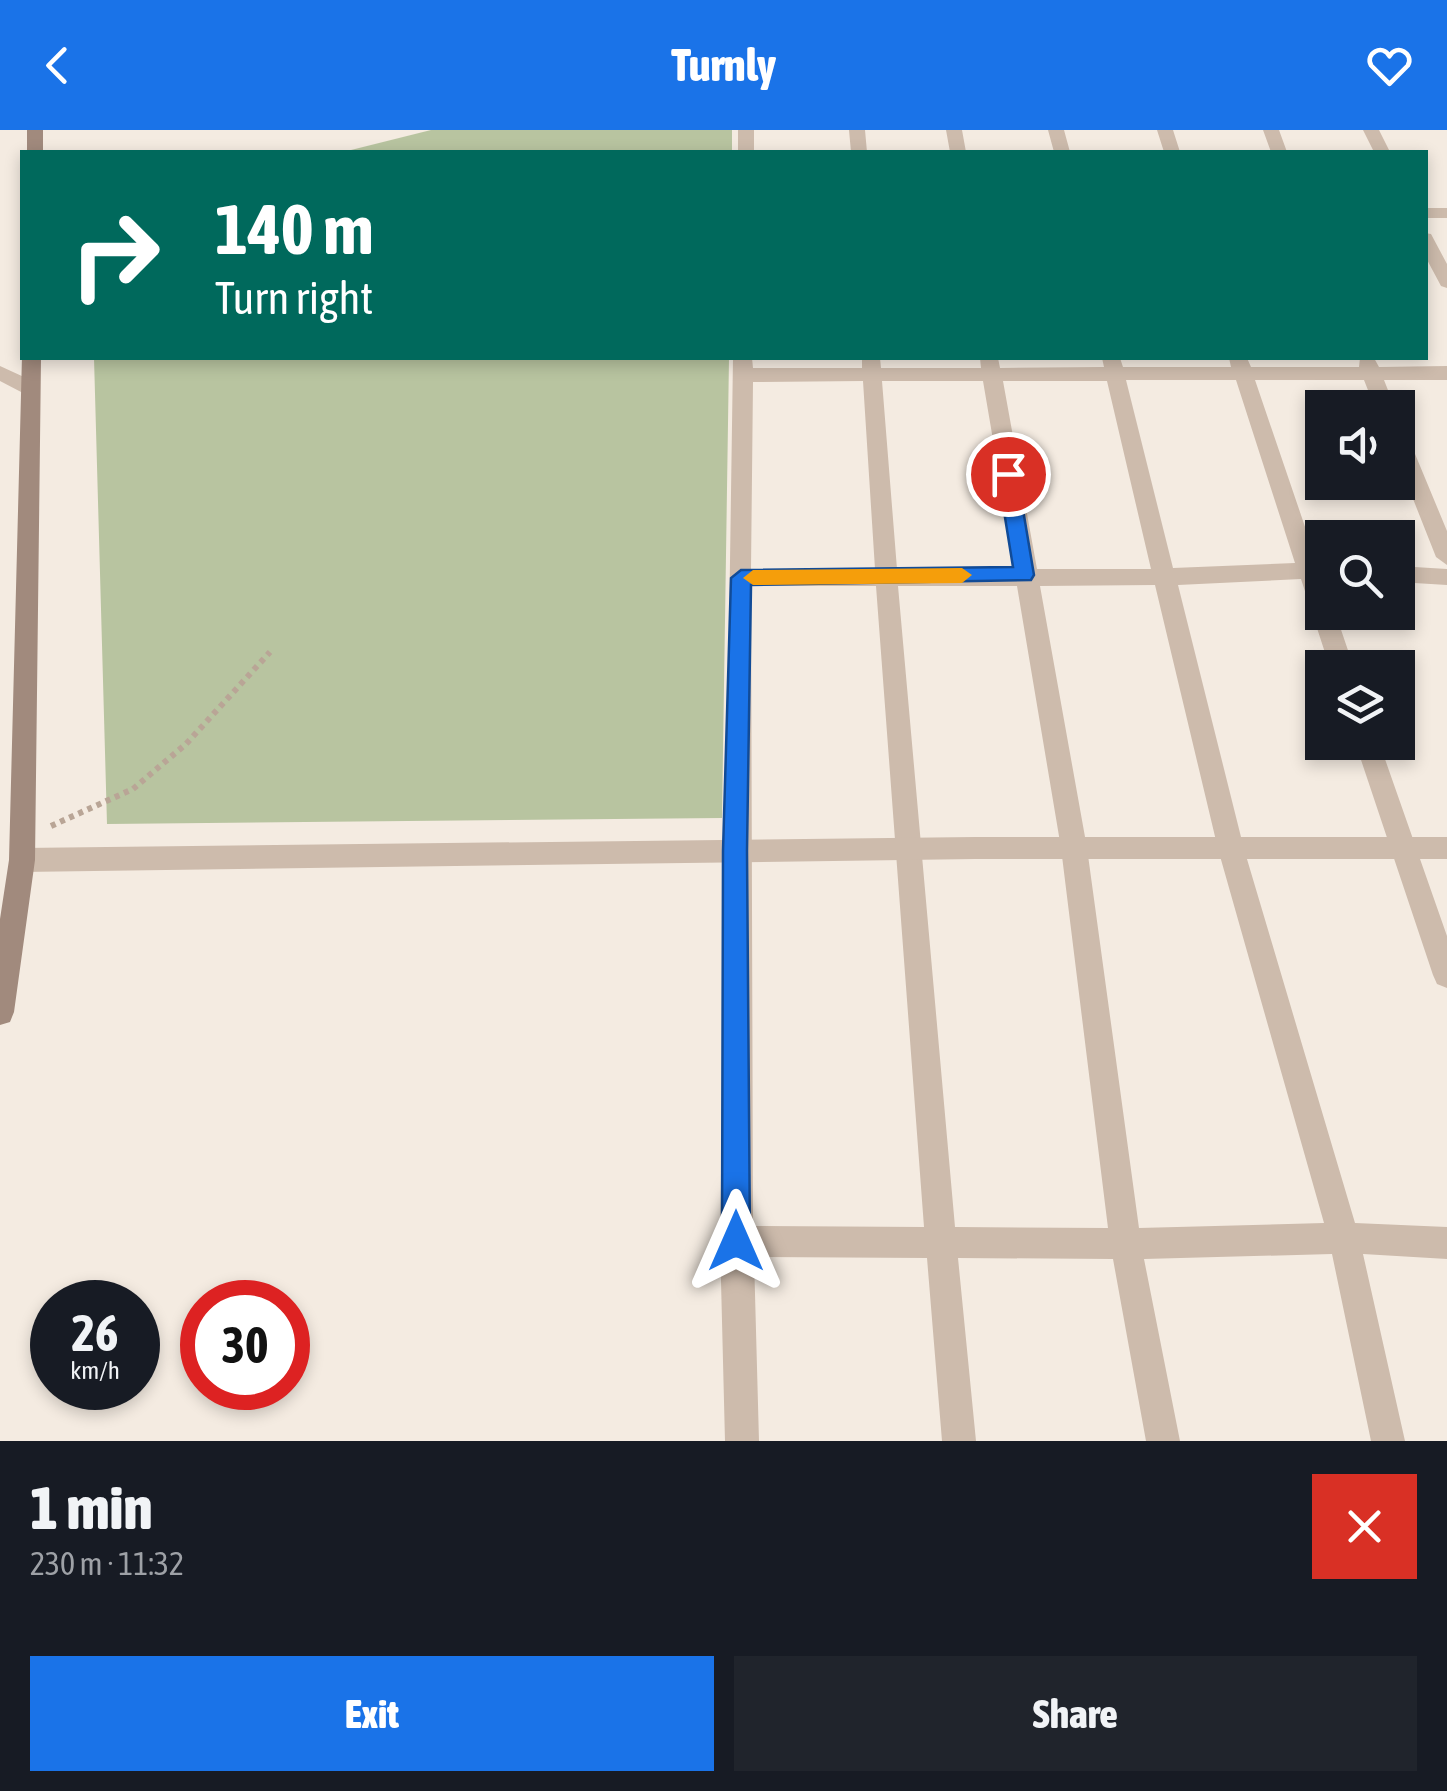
<!DOCTYPE html>
<html lang="en">
<head>
<meta charset="utf-8">
<style>
	body { margin:0; font-family:"Asap Condensed",sans-serif; background:#20242c; color:#f1f3f6; height:100vh; display:flex; flex-direction:column; font-size:38px; white-space:nowrap }
	* { box-sizing:border-box; margin:0 }
	p { font-size:32px; color:#9ea1a6 }
	.icon { flex:none; width:55px; height:55px; fill:none; stroke:currentColor; stroke-width:2; stroke-linecap:round; stroke-linejoin:round }
	.map { position:relative; height:1311px; overflow:hidden }
	.drawer { display:flex; flex-direction:column; background:#171b24; flex:1 }
	.drawer>* { flex:none }
	.guide { position:absolute; left:20px; top:20px; width:1408px; height:210px; border-radius:0px; box-shadow:0 5px 15px #0003; background:#00695c; color:#fff; overflow:hidden }
	.tools { position:absolute; left:1305px; top:260px; display:grid; gap:20px }
	.tools a { display:grid; place-items:center; width:110px; height:110px; border-radius:0px; background:#171b24; box-shadow:0 5px 15px #0003; font-size:50px }
	.speed { position:absolute; left:30px; top:1150px; display:flex; gap:20px; font-size:50px; font-weight:700; text-align:center }
	.speed>* { display:grid; place-content:center; width:130px; height:130px; border-radius:50%; background:#171b24; box-shadow:0 5px 15px #0003; line-height:1 }
	.speed small { font-size:25px; font-weight:400 }
	.speed .limit { border:15px solid #d22; background:#fff; color:#111 }
	.pin { position:absolute; display:grid; place-items:center; width:85px; height:85px; color:#fff; margin:-42px; border:5px solid #fff; border-radius:50%; box-shadow:0 2px 10px #0007 }
	.me { position:absolute; width:110px; margin:-55px; rotate:0deg; stroke-linejoin:round; filter:drop-shadow(0 0 8px #0008) }
	.turn { display:flex; align-items:center; gap:35px; height:210px; padding:0 30px; font-size:45px }
	.turn .icon { width:130px; height:130px; stroke-width:2.5 }
	.turn b { display:block; font-size:70px; line-height:85px }
	.round { display:grid; place-items:center; flex:none; width:105px; height:105px; border-radius:0px; background:#20242c }
	.summary { display:flex; align-items:center; justify-content:space-between; height:170px; padding:0 30px }
	h1 { font-size:60px; font-weight:800; line-height:75px }
	.cta { display:flex; gap:20px; margin-top:auto; padding:20px 30px }
	.cta a { flex:1; height:115px; border-radius:0px; background:#1a73e8; color:#fff; font-size:40px; font-weight:800; line-height:115px; text-align:center }
	.cta a+a { background:#20242c; color:#f1f3f6 }
	header { display:flex; justify-content:space-between; align-items:center; height:130px; padding:0 30px; background:#1a73e8; color:#fff; font-size:45px; font-weight:800 }
	.map>svg:first-child { display:block }
	.green { fill:#b8c4a0 }
	.lines { fill:none; stroke-linecap:round; stroke-linejoin:round }
	.path { stroke:#b9a596; stroke-width:6; stroke-dasharray:5 5; stroke-linecap:butt }
	.minor { fill:#cdbbac; fill-rule:evenodd }
	.tertiary { fill:#cdbbac; fill-rule:evenodd }
	.secondary { fill:#a18a7d; fill-rule:evenodd }
	.route { fill:#1a73e8; stroke:#114b97; stroke-width:2.5 }
	.slow { fill:#f59e0b }
</style>
</head>
<body>
<header><svg class="icon" aria-label="back" viewBox="0 0 24 24"><path d="M15 5l-7 7 7 7"/></svg>Turnly<svg class="icon" aria-label="heart" viewBox="0 0 24 24"><path d="M12 20l-8-8c-3-5 5-10 8-4 3-6 11-1 8 4z"/></svg></header>
<div class="map">
<svg width="1447" height="1311" viewBox="0 0 1447 1311">
	<rect width="100%" height="100%" fill="#f4ebe1"/>
	<!-- green -->
	<path class="green" d="M431 0H732V22H343Z
		M94 228H729L722 688 107 694Z"/>
	<g class="lines">
		<!-- path -->
		<path class="path" d="M51 696 133 659 186 614 270 522"/>
		<!-- minor -->
		<path class="minor" d="M738 0H754V22H738Z
			M849 0H865L867 22H851Z
			M946 0H962L966 22H950Z
			M1048 0H1064L1070 22H1054Z
			M1157 0H1173L1180 22H1164Z
			M1263 0H1279L1287 22H1271Z
			M1363 0H1379L1390 22H1374Z
			M1425 78H1447V88H1425Z
			M1425 103 1431 104 1447 134V158L1441 156 1425 126Z
			M733 228H752L753 238H862V228H880L881 238H981L980 228H998L1000 238 1104 237 1102 228H1120L1123 237H1231L1229 228H1247L1251 237H1359L1360 228H1374L1379 237 1447 236V250H1384L1395 278H1375L1364 250H1255L1317 432H1322V482H1335L1354 538H1330L1301 449 1178 455 1244 719 1355 1093 1447 1097V1129L1363 1124 1405 1311H1371L1332 1124 1144 1129 1180 1311H1146L1113 1129 958 1128 976 1311H942L927 1128 754 1127 759 1311H725L720 1111ZM1126 250H1236L1295 433 1173 438ZM863 251 875 439H751L753 252ZM882 251H983L1015 439H897ZM1003 251H1107L1151 439H1037ZM1155 455 1218 719 1324 1093 1139 1098 1087 718 1040 456ZM751 456H876L924 1097 753 1096ZM898 456H1017L1061 718 1108 1098 955 1097Z
			M0 236 37 253V263H23L0 251Z
			M1398 300 1408 307 1447 401V435L1436 427 1398 331Z
			M1398 436 1447 439V455L1398 452Z
			M1355 612H1379L1447 806V858L1437 854 1433 845Z"/>
		<!-- tertiary -->
		<path class="tertiary" d="M975 707H1447V729H975L22 742 13 738 9 730 13 722 22 718Z"/>
		<!-- secondary -->
		<path class="secondary" d="M27 0H43V22H27Z
			M22 226 41 228 35 730 14 882 10 892 0 895V789L9 730Z"/>
	</g>
	<!-- route -->
	<path class="route" d="M1008 337 1017 344 1034 445 1031 450 751 455 747 721 750 1111 746 1121 736 1125 726 1121 722 1111 723 721 731 448 741 440 1013 437 998 344Z"/>
	<!-- slow -->
	<path class="slow" d="M962 438 972 445 962 453 753 455 743 448 753 440Z"/>
</svg>
<div class="tools">
<a><svg class="icon" aria-label="sound" viewBox="0 0 24 24"><path d="M4 9h4l5-4v14l-5-4H4zM17 9q2 3 0 6"/></svg></a>
<a><svg class="icon" aria-label="search" viewBox="0 0 24 24"><circle cx="10" cy="10" r="6"/><path d="M15 15l6 6"/></svg></a>
<a><svg class="icon" aria-label="layers" viewBox="0 0 24 24"><path d="M12 4l9 5-9 5-9-5zM3 14l9 5 9-5"/></svg></a>
</div>
<div class="speed"><div>26<small>km/h</small></div><div class="limit">30</div></div>
<div class="pin" style="left:1008px;top:344px;background:#d93025"><svg class="icon" aria-label="arrive" viewBox="0 0 24 24"><path d="M6 21V4h12l-3 4 3 4H6"/></svg></div>
<svg class="me" style="left:736px;top:1111px" viewBox="-20 -20 40 40"><path d="M0-17L14 15 0 8-14 15z" fill="#1a73e8" stroke="#fff" stroke-width="4"/></svg>
<div class="guide">
<div class="turn"><svg class="icon" aria-label="right" viewBox="0 0 24 24"><path d="M7 20v-9h11M14 6l5 5-5 5"/></svg><div><b>140 m</b>Turn right</div></div>
</div>
</div>
<section class="drawer">
<div class="summary"><div><h1>1 min</h1><p>230 m · 11:32</p></div><a class="round" style="background:#d93025;color:#fff"><svg class="icon" aria-label="close" viewBox="0 0 24 24"><path d="M6 6l12 12M18 6L6 18"/></svg></a></div>
<div class="cta"><a>Exit</a><a>Share</a></div>
</section>
</body>
</html>
